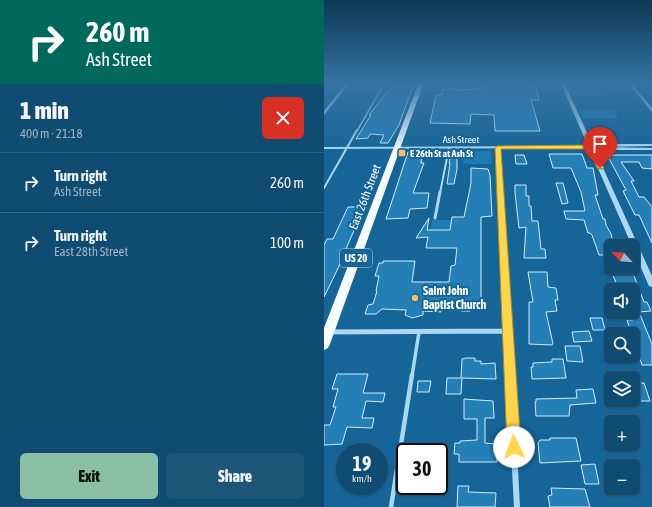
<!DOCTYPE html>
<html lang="en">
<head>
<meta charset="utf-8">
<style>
	body { margin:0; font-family:"Asap Condensed",sans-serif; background:#1e567a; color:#f1f3f6; height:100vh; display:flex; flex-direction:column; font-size:15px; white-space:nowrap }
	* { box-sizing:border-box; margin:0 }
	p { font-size:13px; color:#9cb4c4 }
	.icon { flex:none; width:22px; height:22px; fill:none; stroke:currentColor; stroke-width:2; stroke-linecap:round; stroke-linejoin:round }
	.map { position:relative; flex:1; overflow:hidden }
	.sheet { display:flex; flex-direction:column; background:#104c72; width:324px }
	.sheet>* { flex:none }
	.guide { background:#00695c; color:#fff; overflow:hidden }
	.needle { width:26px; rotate:296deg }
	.controls { position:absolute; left:280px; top:239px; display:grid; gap:8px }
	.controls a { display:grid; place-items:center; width:36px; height:36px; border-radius:6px; background:#104c72; box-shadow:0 1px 3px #0004,0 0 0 1px #306384; font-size:20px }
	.speed { position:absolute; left:12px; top:443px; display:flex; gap:8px; font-size:20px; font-weight:700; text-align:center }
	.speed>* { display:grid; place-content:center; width:52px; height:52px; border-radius:50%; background:#104c72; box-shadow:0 1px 3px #0004,0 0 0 1px #306384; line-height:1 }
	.speed small { font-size:10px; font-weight:400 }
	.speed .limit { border:2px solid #111; border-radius:6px; background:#fff; color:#111 }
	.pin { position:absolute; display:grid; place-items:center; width:34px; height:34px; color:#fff; margin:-41px -17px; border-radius:50% 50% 50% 0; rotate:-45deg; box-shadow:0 0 4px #0007 }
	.pin .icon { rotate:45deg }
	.me { position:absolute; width:44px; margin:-22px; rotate:357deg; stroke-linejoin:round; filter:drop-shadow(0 0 3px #0008) }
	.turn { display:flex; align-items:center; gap:14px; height:84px; padding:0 20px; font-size:18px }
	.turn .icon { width:52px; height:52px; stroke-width:2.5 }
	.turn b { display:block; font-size:28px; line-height:34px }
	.round { display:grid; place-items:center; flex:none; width:42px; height:42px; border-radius:6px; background:#1e567a }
	.head { display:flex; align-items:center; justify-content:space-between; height:68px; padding:0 20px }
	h1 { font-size:24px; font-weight:800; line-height:30px }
	.primary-button { display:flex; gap:8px; margin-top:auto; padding:8px 20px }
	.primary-button a { flex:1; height:46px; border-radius:6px; background:#8abfa5; color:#111; font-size:16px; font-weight:800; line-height:46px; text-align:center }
	.primary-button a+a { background:#1e567a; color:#f1f3f6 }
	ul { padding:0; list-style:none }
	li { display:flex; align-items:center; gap:12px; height:60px; padding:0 20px; border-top:1px solid #306384 }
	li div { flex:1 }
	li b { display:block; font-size:15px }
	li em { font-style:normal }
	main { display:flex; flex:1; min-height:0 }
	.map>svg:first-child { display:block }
	.green { fill:#1f7ab2 }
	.building { fill:#257fb7; stroke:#d1ecfc }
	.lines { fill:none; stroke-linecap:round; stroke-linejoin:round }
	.service-far4 { stroke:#aad7f2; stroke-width:1.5 }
	.service-far3 { stroke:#aad7f2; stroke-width:2 }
	.service-far2 { stroke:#aad7f2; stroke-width:3 }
	.service-far1 { stroke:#aad7f2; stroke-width:3.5 }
	.service { stroke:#aad7f2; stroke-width:4.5 }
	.minor-far4 { stroke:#aad7f2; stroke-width:2.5 }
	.minor-far3 { stroke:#aad7f2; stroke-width:3 }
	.minor-far2 { stroke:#aad7f2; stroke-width:3.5 }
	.minor-far1 { stroke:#aad7f2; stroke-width:5 }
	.minor { stroke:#aad7f2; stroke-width:6 }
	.tertiary { fill:#aad7f2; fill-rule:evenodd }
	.primary { fill:#f5faff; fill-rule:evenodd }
	.route { fill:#ffd54a; stroke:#a68a30 }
	.poi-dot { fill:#ffbb6b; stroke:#166598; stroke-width:1.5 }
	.labels { text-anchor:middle; stroke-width:4; stroke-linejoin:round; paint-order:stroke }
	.far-street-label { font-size:10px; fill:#fff; stroke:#166598 }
	.far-poi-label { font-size:10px; font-weight:bold; fill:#fff; stroke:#166598; text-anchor:start }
	.shield { fill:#166598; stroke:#b9d1e0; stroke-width:1 }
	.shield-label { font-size:11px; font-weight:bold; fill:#fff }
	.street-label { font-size:12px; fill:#fff; stroke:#166598 }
	.poi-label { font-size:12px; font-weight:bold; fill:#fff; stroke:#166598; text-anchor:start }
</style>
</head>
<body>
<main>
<section class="sheet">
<div class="guide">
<div class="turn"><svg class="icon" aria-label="right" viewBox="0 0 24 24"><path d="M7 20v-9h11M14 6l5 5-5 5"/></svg><div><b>260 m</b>Ash Street</div></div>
</div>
<div class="head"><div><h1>1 min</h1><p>400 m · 21:18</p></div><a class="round" style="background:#d93025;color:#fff"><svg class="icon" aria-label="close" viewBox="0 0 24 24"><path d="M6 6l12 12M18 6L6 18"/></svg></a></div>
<ul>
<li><svg class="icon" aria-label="right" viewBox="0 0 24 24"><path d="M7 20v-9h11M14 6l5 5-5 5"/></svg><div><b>Turn right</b><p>Ash Street</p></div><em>260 m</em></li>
<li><svg class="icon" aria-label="right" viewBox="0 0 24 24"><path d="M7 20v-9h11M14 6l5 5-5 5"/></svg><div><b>Turn right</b><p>East 28th Street</p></div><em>100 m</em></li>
</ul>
<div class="primary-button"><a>Exit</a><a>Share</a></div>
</section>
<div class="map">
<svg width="328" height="507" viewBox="0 0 328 507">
	<rect width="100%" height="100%" fill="#166598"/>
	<!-- green -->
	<path class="green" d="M244 87H275L280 95H248Z
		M255 110H290L294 118H258Z
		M141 151H167L168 164H139Z
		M108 220H144L157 229 106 230Z"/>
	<!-- building -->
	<path class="building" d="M160 82 170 84 211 82 215 100H207L216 131H171L170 115 147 114 146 124 106 123 111 100 113 95H118V90L131 88V90L153 89 160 87Z
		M79 83H90L75 125 64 143H56L60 135 46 134 44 138 32 139 47 115H45L69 85H78Z
		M128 150 133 151V169L130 184H123L126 163H125Z
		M84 152H98L97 163H100L89 193H105L103 208 86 209 84 218 62 219Z
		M225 154H258L263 168H269L274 195H271L279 219H281L282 225 287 234 290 246H287V255H275L268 235 266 233H264L260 220 242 219 240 211H261L257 192 247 168H229Z
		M191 155H200L203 164H192Z
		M283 155H328V169L318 168 315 162H297L310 181H307L315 197H320L328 207V243L315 215H311L299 191 302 190Z
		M147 168 164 169 166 175 168 216 157 217V308H146V311H137V308L117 307V312L99 311V315L88 318 81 315 82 310 58 309 52 314H41L44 305 49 304 53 291H52L55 276H51L55 263H59V261H91L88 282H125L127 266 131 265 133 248H102L104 237 92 238 105 218 103 230H126L128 217H140L147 183Z
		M232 183H239L244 203 238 204Z
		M191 185H202V196H205V206H207L208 221H214L217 249H221L222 258H200L202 227 195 228 191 193Z
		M24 207H40L19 256H20L0 297V245L3 239H9Z
		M286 268H307L320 302H323L327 311 315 312 328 344V365H318L303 320H309V290H295Z
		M204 272H223L224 287 232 288 234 300H231L233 311 222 312 229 344 227 345 205 344V302H209Z
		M266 318H278L281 330H269Z
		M265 331 268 341 250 342 248 332Z
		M241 346H256L259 362 243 361Z
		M142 358H151V361H157V364L171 363 172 379 138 378 137 394H122L123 378H137L138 359Z
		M228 359H239L242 378 208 379 207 367H209V363L228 362Z
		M13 374H44L39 393H61L59 402 42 401 38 418H50L48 428 23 427 18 444 0 445V425H6L12 407H9L14 389H8Z
		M94 381H107L105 392H93Z
		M309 383H320L326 401H314Z
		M269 389 272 403 246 405 245 416H212L211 402H212V399L253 398 252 390Z
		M140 399 169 401 170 418H161V443L172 444 173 462H135V454H130L131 443H136V441L153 440V419H140Z
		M226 438H252L257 461 216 463 214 443 216 440H226Z
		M271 464 275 484H261L257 465Z
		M134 486H145L144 492 172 493 171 507H133Z
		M227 488 261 489 266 507H226L224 496 228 495Z"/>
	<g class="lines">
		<!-- service-far4 -->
		<path class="service-far4" d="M33 131 61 82"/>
		<!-- service-far3 -->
		<path class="service-far3" d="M0 188 33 130
			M116 193 125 148"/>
		<!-- service-far2 -->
		<path class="service-far2" d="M111 218 116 192"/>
		<!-- service-far1 -->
		<path class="service-far1" d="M88 376 95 332"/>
		<!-- service -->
		<path class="service" d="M67 507 88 375"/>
		<!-- minor-far4 -->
		<path class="minor-far4" d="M305 82 328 110
			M0 113 25 82"/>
		<!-- minor-far3 -->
		<path class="minor-far3" d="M174 147 176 193"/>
		<!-- minor-far2 -->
		<path class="minor-far2" d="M176 192 181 273"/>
		<!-- minor-far1 -->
		<path class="minor-far1" d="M181 272 186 376
			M0 332 184 331"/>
		<!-- minor -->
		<path class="minor" d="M186 375 193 507"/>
		<!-- tertiary -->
		<path class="tertiary" d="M236 82H240L269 146H273L276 144H328V146L277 147 328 148V150H277L270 148 328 276V287L325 286 324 284 309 249V246H308L265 148 0 149V147L264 146Z"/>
		<!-- primary -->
		<path class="primary" d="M95 82H100L6 344 4 348 0 350V328Z"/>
	</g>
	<!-- sky -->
	<linearGradient id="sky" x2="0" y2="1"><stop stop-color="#0c3854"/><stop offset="0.54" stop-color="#3673a2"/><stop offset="1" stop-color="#3673a2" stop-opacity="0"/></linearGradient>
	<rect width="328" height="153" fill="url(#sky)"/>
	<!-- route -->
	<path class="route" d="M267 145 270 147 280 168 279 169 273 168 265 149H177L197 447 195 452 190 454 185 452 183 447 171 148 174 146Z"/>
	<!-- markers -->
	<g class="poi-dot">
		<rect x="74" y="149" width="8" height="8" rx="2"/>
		<circle cx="91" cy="298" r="4"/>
	</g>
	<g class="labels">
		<!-- far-street labels -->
		<g class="far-street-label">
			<text x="137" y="143">Ash Street</text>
		</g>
		<!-- far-poi labels -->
		<g class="far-poi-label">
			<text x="86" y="157">E 26th St at Ash St</text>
		</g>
		<!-- shield labels -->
		<rect class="shield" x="16" y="249" width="32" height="18" rx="3"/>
		<g class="shield-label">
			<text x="32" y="262">US 20</text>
		</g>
		<!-- street labels -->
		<g class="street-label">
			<text transform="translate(41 197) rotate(-69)" y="4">East 26th Street</text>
		</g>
		<!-- poi labels -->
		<g class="poi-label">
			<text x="99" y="295">Saint John<tspan x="99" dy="14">Baptist Church</tspan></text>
		</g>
	</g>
</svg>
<div class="controls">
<a><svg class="needle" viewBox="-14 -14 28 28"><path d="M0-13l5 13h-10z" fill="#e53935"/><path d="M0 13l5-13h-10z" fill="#9cb4c4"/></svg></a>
<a><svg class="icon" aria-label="sound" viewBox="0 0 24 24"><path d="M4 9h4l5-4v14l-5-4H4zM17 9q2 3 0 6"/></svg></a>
<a><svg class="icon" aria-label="search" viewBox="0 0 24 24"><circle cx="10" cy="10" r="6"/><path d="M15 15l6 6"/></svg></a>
<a><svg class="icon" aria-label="layers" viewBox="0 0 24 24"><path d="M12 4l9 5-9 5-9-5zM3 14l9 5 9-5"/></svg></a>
<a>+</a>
<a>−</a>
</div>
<div class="speed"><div>19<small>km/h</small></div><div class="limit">30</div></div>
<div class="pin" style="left:276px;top:168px;background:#d93025"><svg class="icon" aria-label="arrive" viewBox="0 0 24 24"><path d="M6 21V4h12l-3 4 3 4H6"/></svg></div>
<svg class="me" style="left:190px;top:447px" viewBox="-20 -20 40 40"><circle r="19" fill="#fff"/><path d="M0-13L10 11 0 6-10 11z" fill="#ffd54a"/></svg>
</div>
</main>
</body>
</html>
